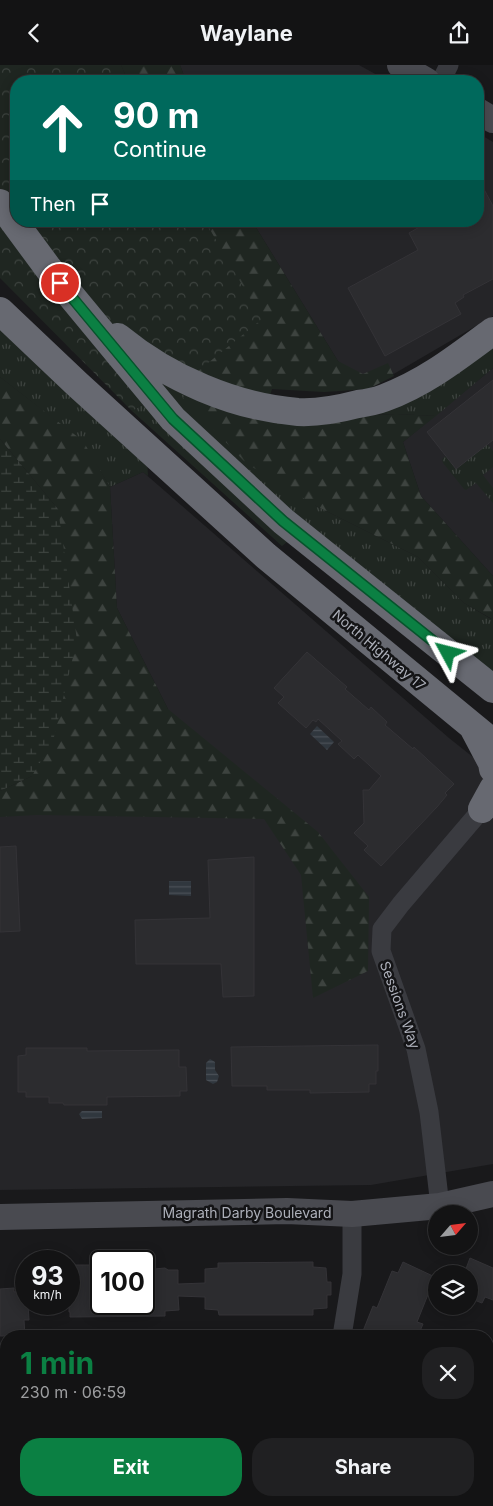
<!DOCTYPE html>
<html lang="en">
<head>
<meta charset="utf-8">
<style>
	body { margin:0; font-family:Inter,sans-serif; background:#202022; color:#f1f3f6; height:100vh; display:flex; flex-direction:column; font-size:19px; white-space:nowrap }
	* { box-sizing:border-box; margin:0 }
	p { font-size:16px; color:#9d9ea0 }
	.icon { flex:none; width:28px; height:28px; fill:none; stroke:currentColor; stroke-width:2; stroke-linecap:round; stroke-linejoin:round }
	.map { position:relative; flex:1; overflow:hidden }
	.side { position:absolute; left:0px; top:1265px; width:494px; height:176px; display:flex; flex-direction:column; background:#131314; border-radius:20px 20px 0 0; box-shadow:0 2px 12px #0003,0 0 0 1px #323234 }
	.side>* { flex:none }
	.top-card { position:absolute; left:10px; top:10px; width:474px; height:152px; border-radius:20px; box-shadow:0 2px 12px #0003,0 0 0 1px #323234; background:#00695c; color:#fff; overflow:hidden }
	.needle { width:32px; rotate:62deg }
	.buttons { position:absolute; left:428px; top:1140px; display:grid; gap:10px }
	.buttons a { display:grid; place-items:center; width:50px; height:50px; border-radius:50%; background:#131314; box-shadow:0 2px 12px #0003,0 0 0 1px #323234; font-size:25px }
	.speed { position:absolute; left:15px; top:1185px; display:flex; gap:10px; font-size:25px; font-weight:700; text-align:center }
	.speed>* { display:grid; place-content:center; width:65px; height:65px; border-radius:50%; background:#131314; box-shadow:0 2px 12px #0003,0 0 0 1px #323234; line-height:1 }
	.speed small { font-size:12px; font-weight:400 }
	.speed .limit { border:2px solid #111; border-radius:8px; background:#fff; color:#111 }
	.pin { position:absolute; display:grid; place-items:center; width:42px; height:42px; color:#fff; margin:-21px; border:2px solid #fff; border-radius:50%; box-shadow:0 1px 5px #0007 }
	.me { position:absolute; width:55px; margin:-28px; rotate:308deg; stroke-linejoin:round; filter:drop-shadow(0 0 4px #0008) }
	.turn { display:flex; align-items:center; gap:18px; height:105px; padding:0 20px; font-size:22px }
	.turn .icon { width:65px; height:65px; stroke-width:2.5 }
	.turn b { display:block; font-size:35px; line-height:42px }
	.then { display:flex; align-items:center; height:48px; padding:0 20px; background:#0003; gap:10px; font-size:19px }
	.round { display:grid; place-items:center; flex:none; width:52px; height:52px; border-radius:20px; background:#202022 }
	.head { display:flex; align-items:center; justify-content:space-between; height:85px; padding:0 20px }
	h1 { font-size:30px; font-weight:700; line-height:38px; color:#0b8043 }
	.primary-button { display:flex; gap:10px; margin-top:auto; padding:10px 20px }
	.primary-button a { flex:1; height:58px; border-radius:20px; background:#0b8043; color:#fff; font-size:20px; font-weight:700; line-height:58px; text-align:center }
	.primary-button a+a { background:#202022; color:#f1f3f6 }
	header { display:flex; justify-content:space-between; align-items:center; height:65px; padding:0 20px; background:#131314; font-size:22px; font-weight:700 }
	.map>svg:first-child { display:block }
	.built { fill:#252528 }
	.grass { fill:url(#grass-tufts) }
	.forest { fill:url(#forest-firs) }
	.wetland { fill:url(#wetland-marsh) }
	.park { fill:url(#park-crowns) }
	.water { fill:url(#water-rules) }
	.building { fill:#2c2c2f; stroke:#343337 }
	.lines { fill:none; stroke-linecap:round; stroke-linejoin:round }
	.street { stroke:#3a3b40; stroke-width:19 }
	.secondary { stroke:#494a50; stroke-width:26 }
	.highway { stroke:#676971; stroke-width:28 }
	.route-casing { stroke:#07532c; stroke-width:12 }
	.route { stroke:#0b8043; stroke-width:9 }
	.labels { text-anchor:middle; stroke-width:5; stroke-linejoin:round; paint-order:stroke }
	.street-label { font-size:14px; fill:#adb0ba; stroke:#141416 }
</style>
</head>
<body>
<header><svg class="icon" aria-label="back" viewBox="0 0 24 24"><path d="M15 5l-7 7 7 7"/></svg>Waylane<svg class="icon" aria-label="share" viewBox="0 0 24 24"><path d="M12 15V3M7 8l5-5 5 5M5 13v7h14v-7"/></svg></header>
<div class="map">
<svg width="493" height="1441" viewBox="0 0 493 1441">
	<defs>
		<pattern id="grass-tufts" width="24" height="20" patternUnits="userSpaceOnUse" patternTransform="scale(1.25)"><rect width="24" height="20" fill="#1f2621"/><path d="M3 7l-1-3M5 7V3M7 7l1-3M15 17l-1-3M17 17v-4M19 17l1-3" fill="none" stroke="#3d433f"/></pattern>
		<pattern id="forest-firs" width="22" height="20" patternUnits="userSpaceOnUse" patternTransform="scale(1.25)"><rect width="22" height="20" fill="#1f2621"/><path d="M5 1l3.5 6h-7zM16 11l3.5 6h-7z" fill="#3d433f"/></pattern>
		<pattern id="wetland-marsh" width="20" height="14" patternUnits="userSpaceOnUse" patternTransform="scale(1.25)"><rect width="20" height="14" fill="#1f2621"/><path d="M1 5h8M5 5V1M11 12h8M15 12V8" fill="none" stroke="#3d433f"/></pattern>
		<pattern id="park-crowns" width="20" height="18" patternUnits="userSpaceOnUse" patternTransform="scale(1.25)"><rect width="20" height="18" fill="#1f2621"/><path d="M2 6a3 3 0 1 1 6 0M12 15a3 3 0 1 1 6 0" fill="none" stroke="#3d433f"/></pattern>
		<pattern id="water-rules" width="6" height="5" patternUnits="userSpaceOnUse" patternTransform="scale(1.25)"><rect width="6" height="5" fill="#30373e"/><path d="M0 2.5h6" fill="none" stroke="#4b5158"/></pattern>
	</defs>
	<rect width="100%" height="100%" fill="#19191b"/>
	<!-- built -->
	<path class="built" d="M180 0H359L388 16H186Z
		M478 68 493 77V251L368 324 338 296 252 156H478Z
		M493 303V511L421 431 403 377Z
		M143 407 449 673 493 708V1099L371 1120 0 1125V750L168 644 117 543 110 422Z"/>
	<!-- grass -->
	<path class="grass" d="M0 260 147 395 148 411 143 407 110 422 82 376 0 312Z
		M493 282V303L436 351 396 349 366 350Z
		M197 307 316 441 418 492 464 538 491 554 493 552V610L410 545 309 459 282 481 132 346Z
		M487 379 493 386V402L483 410 493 423V438L476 418 466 425 464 424 443 398 442 394 446 391Z"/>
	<!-- forest -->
	<path class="forest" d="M121 0H180L186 16H128Z
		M205 156H252L338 296 363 309 388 298 394 311 368 324 324 327 272 324 262 356 396 349 436 351 403 377 421 431 493 511V552L492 554 464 538 418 492 316 441 246 398 183 333 197 307 214 173Z
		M0 312 83 376 110 422 117 543 168 644 318 767 369 832 368 906 313 933 301 810 264 754 37 750 0 752V726L32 711 58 444 0 374Z"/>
	<!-- wetland -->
	<path class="wetland" d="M0 374 58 444 77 575 53 676 32 711 0 726Z"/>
	<!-- park -->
	<path class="park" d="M0 0H121L128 16H16V156H205L262 254 197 307 132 346 0 213Z"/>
	<!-- water -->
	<path class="water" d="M317 661 334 677 327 685 310 669Z
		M169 816H191V831L169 830Z
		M210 994 215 997V1005L219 1011 217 1017 213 1019 206 1015V998Z
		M82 1046H102V1053L82 1054 79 1049Z"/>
	<!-- building -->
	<path class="building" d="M478 113 493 141V214L463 230 464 232 455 238 461 249 385 291 348 223 418 185 409 168 430 156H478Z
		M493 315V375L456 404 427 367Z
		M307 587 347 622 345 624 369 645 371 642 387 657 385 660 413 684 414 682 454 719 445 728 447 730 437 742 381 801 364 785 368 781 354 768 364 758 363 725H369L381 711 358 690 354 694 338 679 342 676 318 654 316 657 313 655 306 663 278 638 284 632 274 623Z
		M16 781 20 866 0 867V782Z
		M254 792V931L223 932 221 899H136L135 855 210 853 208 795Z
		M378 980V1006H376V1019H369V1027L310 1028V1025H267V1021H232L231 982Z
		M26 983H87V986L179 985V1002H186L187 1026H180V1031L107 1032V1040H64L63 1038H49V1032H26V1027H18V991L26 990Z
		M470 1193 493 1203V1235L485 1232 482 1238 469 1233V1209H464Z
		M313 1197V1202L326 1203 327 1217H331V1230H327V1243L313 1244V1250H219L218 1245 205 1244V1232L178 1231 179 1245 165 1246V1251L70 1252V1247H69V1200H101V1239H144V1205L165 1203 168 1205H178V1219L205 1218V1204L218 1203V1198Z
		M403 1197 435 1212 417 1257 423 1259 418 1271H361L373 1241 377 1243 392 1206 398 1208Z
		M14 1223V1227L21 1226V1232H26V1239H28L29 1255H24L25 1271H0V1224Z"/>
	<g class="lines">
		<!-- street -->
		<path class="street" d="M441 16 449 0
			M440 1141 429 1047 416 984 381 886 382 864 401 839 482 744
			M342 1271 352 1209V1149
			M276 1441 278 1435"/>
		<!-- secondary -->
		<path class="secondary" d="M400 0 427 16
			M478 46 493 55
			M0 1152 287 1146 352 1149 440 1141 493 1129"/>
		<!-- highway -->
		<path class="highway" d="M0 138 48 203 173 354 283 456 493 624
			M0 246 77 319 266 491 493 678
			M118 272C168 313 234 342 298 347 318 348 339 344 358 339 366 338 376 336 384 333 425 318 458 292 493 266
			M474 664 492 698 493 704
			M482 744 493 724"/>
	</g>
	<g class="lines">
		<!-- route casing -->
		<g class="route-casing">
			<path id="route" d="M60 218 173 354 283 456 448 588"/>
		</g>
		<!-- route -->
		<use href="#route" class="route"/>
	</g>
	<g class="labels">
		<!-- street labels -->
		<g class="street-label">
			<text transform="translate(379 585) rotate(40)" y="5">North Highway 17</text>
			<text transform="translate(400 940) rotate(70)" y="5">Sessions Way</text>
			<text x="247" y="1153">Magrath Darby Boulevard</text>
		</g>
	</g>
</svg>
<div class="buttons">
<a><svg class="needle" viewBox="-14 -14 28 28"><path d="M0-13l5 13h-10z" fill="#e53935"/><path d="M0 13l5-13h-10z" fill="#9d9ea0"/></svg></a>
<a><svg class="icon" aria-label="layers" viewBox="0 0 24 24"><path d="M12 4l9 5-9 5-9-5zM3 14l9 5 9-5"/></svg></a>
</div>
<div class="speed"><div>93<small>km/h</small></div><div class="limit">100</div></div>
<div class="pin" style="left:60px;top:218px;background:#d93025"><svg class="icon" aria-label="arrive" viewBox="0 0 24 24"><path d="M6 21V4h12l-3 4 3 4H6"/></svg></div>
<svg class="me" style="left:448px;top:588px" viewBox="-20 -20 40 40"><path d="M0-17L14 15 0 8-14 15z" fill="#0b8043" stroke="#fff" stroke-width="4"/></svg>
<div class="top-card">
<div class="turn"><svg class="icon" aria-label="ahead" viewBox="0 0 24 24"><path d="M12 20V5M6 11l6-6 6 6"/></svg><div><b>90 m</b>Continue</div></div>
<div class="then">Then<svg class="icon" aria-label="arrive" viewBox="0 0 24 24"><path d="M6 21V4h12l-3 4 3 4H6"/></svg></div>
</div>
<section class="side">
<div class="head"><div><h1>1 min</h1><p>230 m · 06:59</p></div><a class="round"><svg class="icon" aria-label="close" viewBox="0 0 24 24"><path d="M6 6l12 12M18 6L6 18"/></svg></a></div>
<div class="primary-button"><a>Exit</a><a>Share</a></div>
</section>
</div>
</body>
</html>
